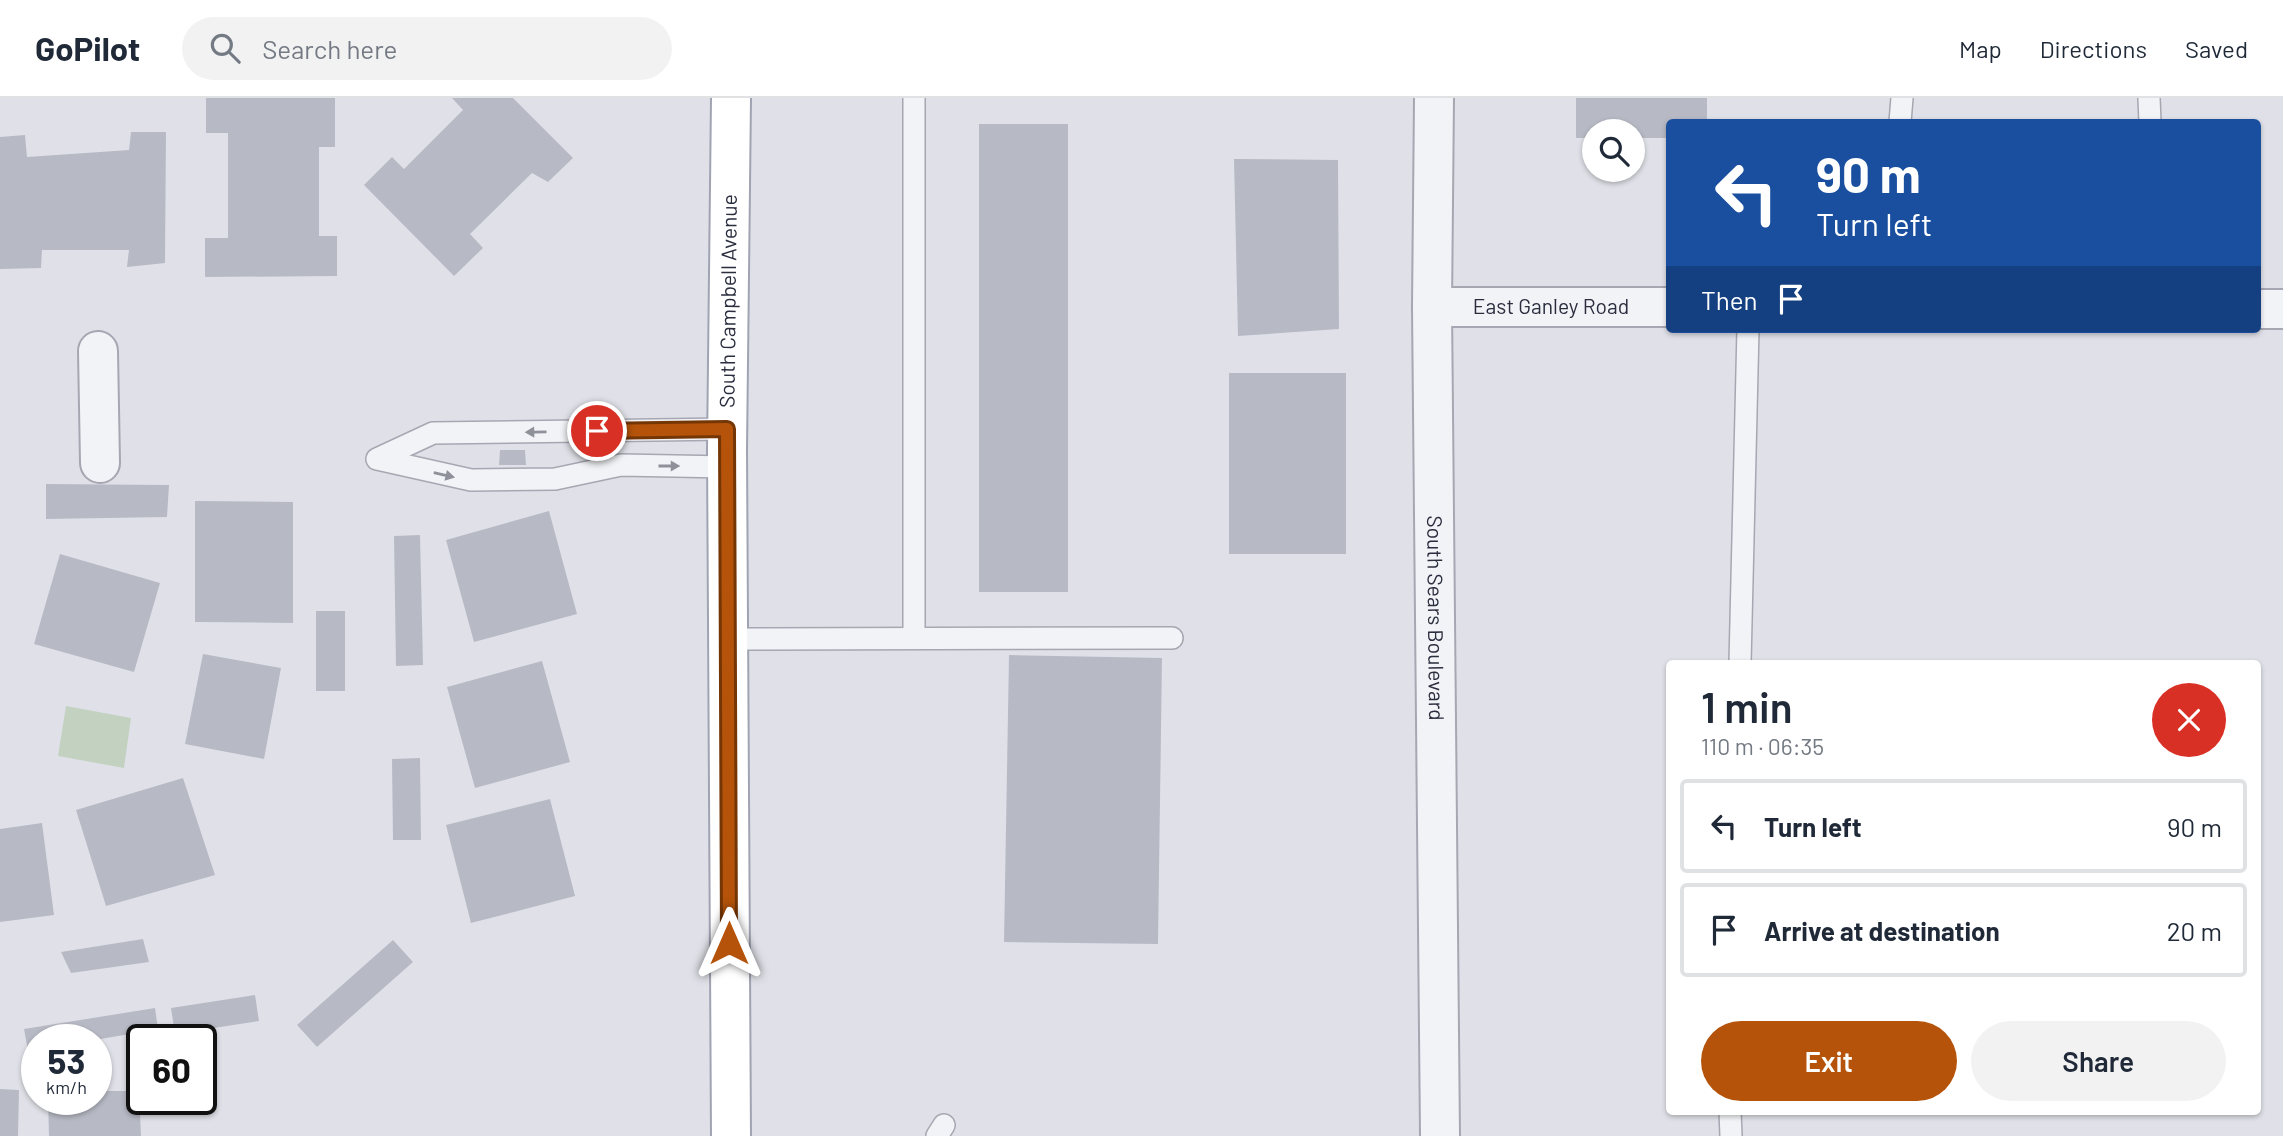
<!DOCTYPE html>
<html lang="en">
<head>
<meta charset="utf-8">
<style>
	body { margin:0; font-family:Barlow,sans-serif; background:#f2f2f3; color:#1f2937; height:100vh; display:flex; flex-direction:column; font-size:26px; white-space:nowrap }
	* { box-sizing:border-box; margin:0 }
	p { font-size:23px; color:#747a83 }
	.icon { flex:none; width:38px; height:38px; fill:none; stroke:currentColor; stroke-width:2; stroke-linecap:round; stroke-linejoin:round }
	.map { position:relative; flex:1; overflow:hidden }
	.details { position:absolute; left:1666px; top:562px; width:595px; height:455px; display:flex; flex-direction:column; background:#fff; border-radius:7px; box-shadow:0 2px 5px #0004 }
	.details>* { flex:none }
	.banner { position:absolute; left:1666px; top:21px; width:595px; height:214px; border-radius:7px; box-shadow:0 2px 5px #0004; background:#1a4fa0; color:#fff; overflow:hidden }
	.fabs { position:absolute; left:1582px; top:21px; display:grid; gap:14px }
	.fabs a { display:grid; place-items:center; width:63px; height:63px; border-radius:50%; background:#fff; box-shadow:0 2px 5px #0004; font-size:35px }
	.speed { position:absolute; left:21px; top:926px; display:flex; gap:14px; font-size:35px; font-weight:700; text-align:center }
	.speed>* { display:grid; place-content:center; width:91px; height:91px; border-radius:50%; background:#fff; box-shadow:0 2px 5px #0004; line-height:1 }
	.speed small { font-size:18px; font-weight:400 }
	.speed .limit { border:4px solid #111; border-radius:10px; background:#fff; color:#111 }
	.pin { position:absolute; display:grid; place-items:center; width:60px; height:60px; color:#fff; margin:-30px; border:4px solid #fff; border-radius:50%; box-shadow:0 2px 7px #0007 }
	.me { position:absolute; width:77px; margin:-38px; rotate:0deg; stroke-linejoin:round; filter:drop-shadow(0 0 5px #0008) }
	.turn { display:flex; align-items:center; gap:24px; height:147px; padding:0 35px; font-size:32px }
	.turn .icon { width:91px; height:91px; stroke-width:2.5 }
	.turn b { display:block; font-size:49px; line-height:60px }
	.then { display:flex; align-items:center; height:66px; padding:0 35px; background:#0003; gap:14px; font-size:26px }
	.round { display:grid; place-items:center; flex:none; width:74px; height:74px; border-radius:37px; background:#f2f2f3 }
	.summary { display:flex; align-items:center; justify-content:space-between; height:119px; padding:0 35px }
	h1 { font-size:42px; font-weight:600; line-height:52px }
	.button { display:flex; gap:14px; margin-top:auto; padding:14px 35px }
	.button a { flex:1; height:80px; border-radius:42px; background:#b45309; color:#fff; font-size:28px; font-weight:600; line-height:80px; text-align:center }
	.button a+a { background:#f2f2f3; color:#1f2937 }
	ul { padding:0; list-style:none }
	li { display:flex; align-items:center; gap:21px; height:94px; margin:0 14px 10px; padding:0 21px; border:4px solid #e0e1e3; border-radius:7px }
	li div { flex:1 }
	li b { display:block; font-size:26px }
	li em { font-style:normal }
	header { display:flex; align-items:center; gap:42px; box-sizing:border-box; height:98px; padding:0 35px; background:#fff; border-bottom:2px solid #e0e1e3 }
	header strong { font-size:33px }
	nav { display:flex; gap:38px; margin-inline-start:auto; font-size:24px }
	.search { width:490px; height:63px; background:#f2f2f3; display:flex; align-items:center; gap:18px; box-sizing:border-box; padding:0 24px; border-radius:38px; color:#747a83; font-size:26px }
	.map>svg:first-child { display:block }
	.green { fill:#c3d1c1 }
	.building { fill:#b7bac4 }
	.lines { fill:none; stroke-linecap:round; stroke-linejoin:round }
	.service-casing { stroke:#a6a7b2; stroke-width:24 }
	.minor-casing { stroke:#a6a7b2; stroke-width:42 }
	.primary-casing { stroke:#a0a4b2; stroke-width:42 }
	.service { stroke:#f2f3f6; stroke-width:21 }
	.minor { stroke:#f2f3f6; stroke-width:38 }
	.primary { stroke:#fff; stroke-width:38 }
	.oneway { fill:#8e909a }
	.route-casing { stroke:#753606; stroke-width:18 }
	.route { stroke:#b45309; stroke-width:12 }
	.labels { text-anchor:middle; stroke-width:6; stroke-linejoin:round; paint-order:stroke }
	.street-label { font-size:21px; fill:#2a2d3e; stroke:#eff1f5 }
</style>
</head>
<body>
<header>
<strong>GoPilot</strong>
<div class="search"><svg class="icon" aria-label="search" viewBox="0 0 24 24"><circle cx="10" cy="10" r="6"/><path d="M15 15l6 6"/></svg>Search here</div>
<nav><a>Map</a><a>Directions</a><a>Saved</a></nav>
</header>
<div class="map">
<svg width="2283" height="1038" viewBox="0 0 2283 1038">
	<rect width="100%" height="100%" fill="#e0e1e8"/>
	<!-- green -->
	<path class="green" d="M66 608 131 620 124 670 58 658Z"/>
	<!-- building -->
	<path class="building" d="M206 0H335V49H319V138H337V178L205 179V140H228V35H206Z
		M452 0H513L573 60 548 84 532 75 470 136 483 150 454 178 364 87 392 59 404 71 463 12Z
		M1576 0H1707V24H1670V40H1633V33H1594V40H1576Z
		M979 26H1068V494H979Z
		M131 34H166L165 165 127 169 129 152H42L41 170 0 171V39L25 37 27 59 129 52Z
		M1234 61 1338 62 1339 231 1238 238Z
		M1229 275H1346V456H1229Z
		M500 352H525L526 367H499Z
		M46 386 169 387 167 419 46 421Z
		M195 403 293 404V525L195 524Z
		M549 413 577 516 474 544 446 442Z
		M420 437 423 567 396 568 394 438Z
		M60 456 160 485 134 574 34 546Z
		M316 513H345V593H316Z
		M203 556 281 570 264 661 185 646Z
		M1009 557 1162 560 1158 846 1004 844Z
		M542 563 570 664 475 690 447 589Z
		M420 660 421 742H393L392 661Z
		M183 680 215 777 106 808 76 712Z
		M550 701 575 798 471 825 446 727Z
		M42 725 54 817 0 824V731Z
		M143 841 149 864 71 875 61 854Z
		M393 842 413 864 317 949 297 927Z
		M255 897 259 923 175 936 171 910Z
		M155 910 158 931 95 942H37V952L28 953 24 931Z
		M0 991 19 992 18 1038H0Z
		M96 993H139L141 1038H49L48 1001H96Z"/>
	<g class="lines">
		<!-- service casing -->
		<g class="service-casing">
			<path id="service" d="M2149 0 2150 24
				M1900 24 1902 0
				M377 361 433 335 727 331
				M377 361 471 382 555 381 621 367 727 369
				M914 535V0
				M727 541 1172 540
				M1740 565 1748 231
				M1730 1013 1731 1038
				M937 1038 944 1027"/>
		</g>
		<!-- minor casing -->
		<g class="minor-casing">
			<g id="minor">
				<path id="s1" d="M1434 0 1432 209 1440 1038"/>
				<path id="s2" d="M1432 209H1670"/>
				<path d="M2258 211H2283"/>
				<path d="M98 253 100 365"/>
			</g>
		</g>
		<!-- primary casing -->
		<g class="primary-casing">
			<g id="primary">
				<path id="s3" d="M731 1038 727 352 731 0"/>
			</g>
		</g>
		<!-- service -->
		<use href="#service" class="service"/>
		<!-- minor -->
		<use href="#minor" class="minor"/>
		<!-- primary -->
		<use href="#primary" class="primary"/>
	</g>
	<!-- one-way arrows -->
	<defs><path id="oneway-solid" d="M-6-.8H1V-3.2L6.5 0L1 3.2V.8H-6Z" transform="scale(1.75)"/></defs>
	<g class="oneway">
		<use href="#oneway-solid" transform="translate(536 334) rotate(179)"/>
		<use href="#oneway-solid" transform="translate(669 368)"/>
		<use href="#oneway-solid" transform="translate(444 377) rotate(13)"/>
	</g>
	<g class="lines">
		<!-- route casing -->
		<g class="route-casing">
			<path id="route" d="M597 333 727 331 729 845"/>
		</g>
		<!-- route -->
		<use href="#route" class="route"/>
	</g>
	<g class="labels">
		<!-- street labels -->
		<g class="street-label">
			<text dy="7" stroke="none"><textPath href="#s3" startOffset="835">South Campbell Avenue</textPath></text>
			<text dy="7" stroke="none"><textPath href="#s2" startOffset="119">East Ganley Road</textPath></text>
			<text dy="7" stroke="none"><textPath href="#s1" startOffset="520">South Sears Boulevard</textPath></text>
		</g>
	</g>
</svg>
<div class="fabs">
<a><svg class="icon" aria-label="search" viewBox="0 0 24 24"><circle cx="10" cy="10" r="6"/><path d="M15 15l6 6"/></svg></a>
</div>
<div class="speed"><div>53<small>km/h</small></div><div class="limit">60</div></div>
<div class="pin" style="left:597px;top:333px;background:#d93025"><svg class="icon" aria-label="arrive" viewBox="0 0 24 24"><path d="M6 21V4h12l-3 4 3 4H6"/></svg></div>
<svg class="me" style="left:729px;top:845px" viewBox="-20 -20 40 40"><path d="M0-17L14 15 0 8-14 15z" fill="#b45309" stroke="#fff" stroke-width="4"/></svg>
<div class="banner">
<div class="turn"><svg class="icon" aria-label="left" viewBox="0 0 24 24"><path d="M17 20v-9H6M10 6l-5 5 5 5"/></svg><div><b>90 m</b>Turn left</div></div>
<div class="then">Then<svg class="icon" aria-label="arrive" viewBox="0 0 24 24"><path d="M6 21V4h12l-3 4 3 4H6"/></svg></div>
</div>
<section class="details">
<div class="summary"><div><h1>1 min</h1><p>110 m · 06:35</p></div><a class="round" style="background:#d93025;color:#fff"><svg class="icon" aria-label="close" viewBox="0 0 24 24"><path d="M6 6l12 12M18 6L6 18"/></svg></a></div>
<ul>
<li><svg class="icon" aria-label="left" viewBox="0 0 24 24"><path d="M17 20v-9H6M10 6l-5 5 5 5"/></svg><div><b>Turn left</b></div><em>90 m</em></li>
<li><svg class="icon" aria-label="arrive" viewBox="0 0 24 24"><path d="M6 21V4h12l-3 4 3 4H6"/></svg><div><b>Arrive at destination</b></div><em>20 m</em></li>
</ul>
<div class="button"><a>Exit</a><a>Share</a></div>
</section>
</div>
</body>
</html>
